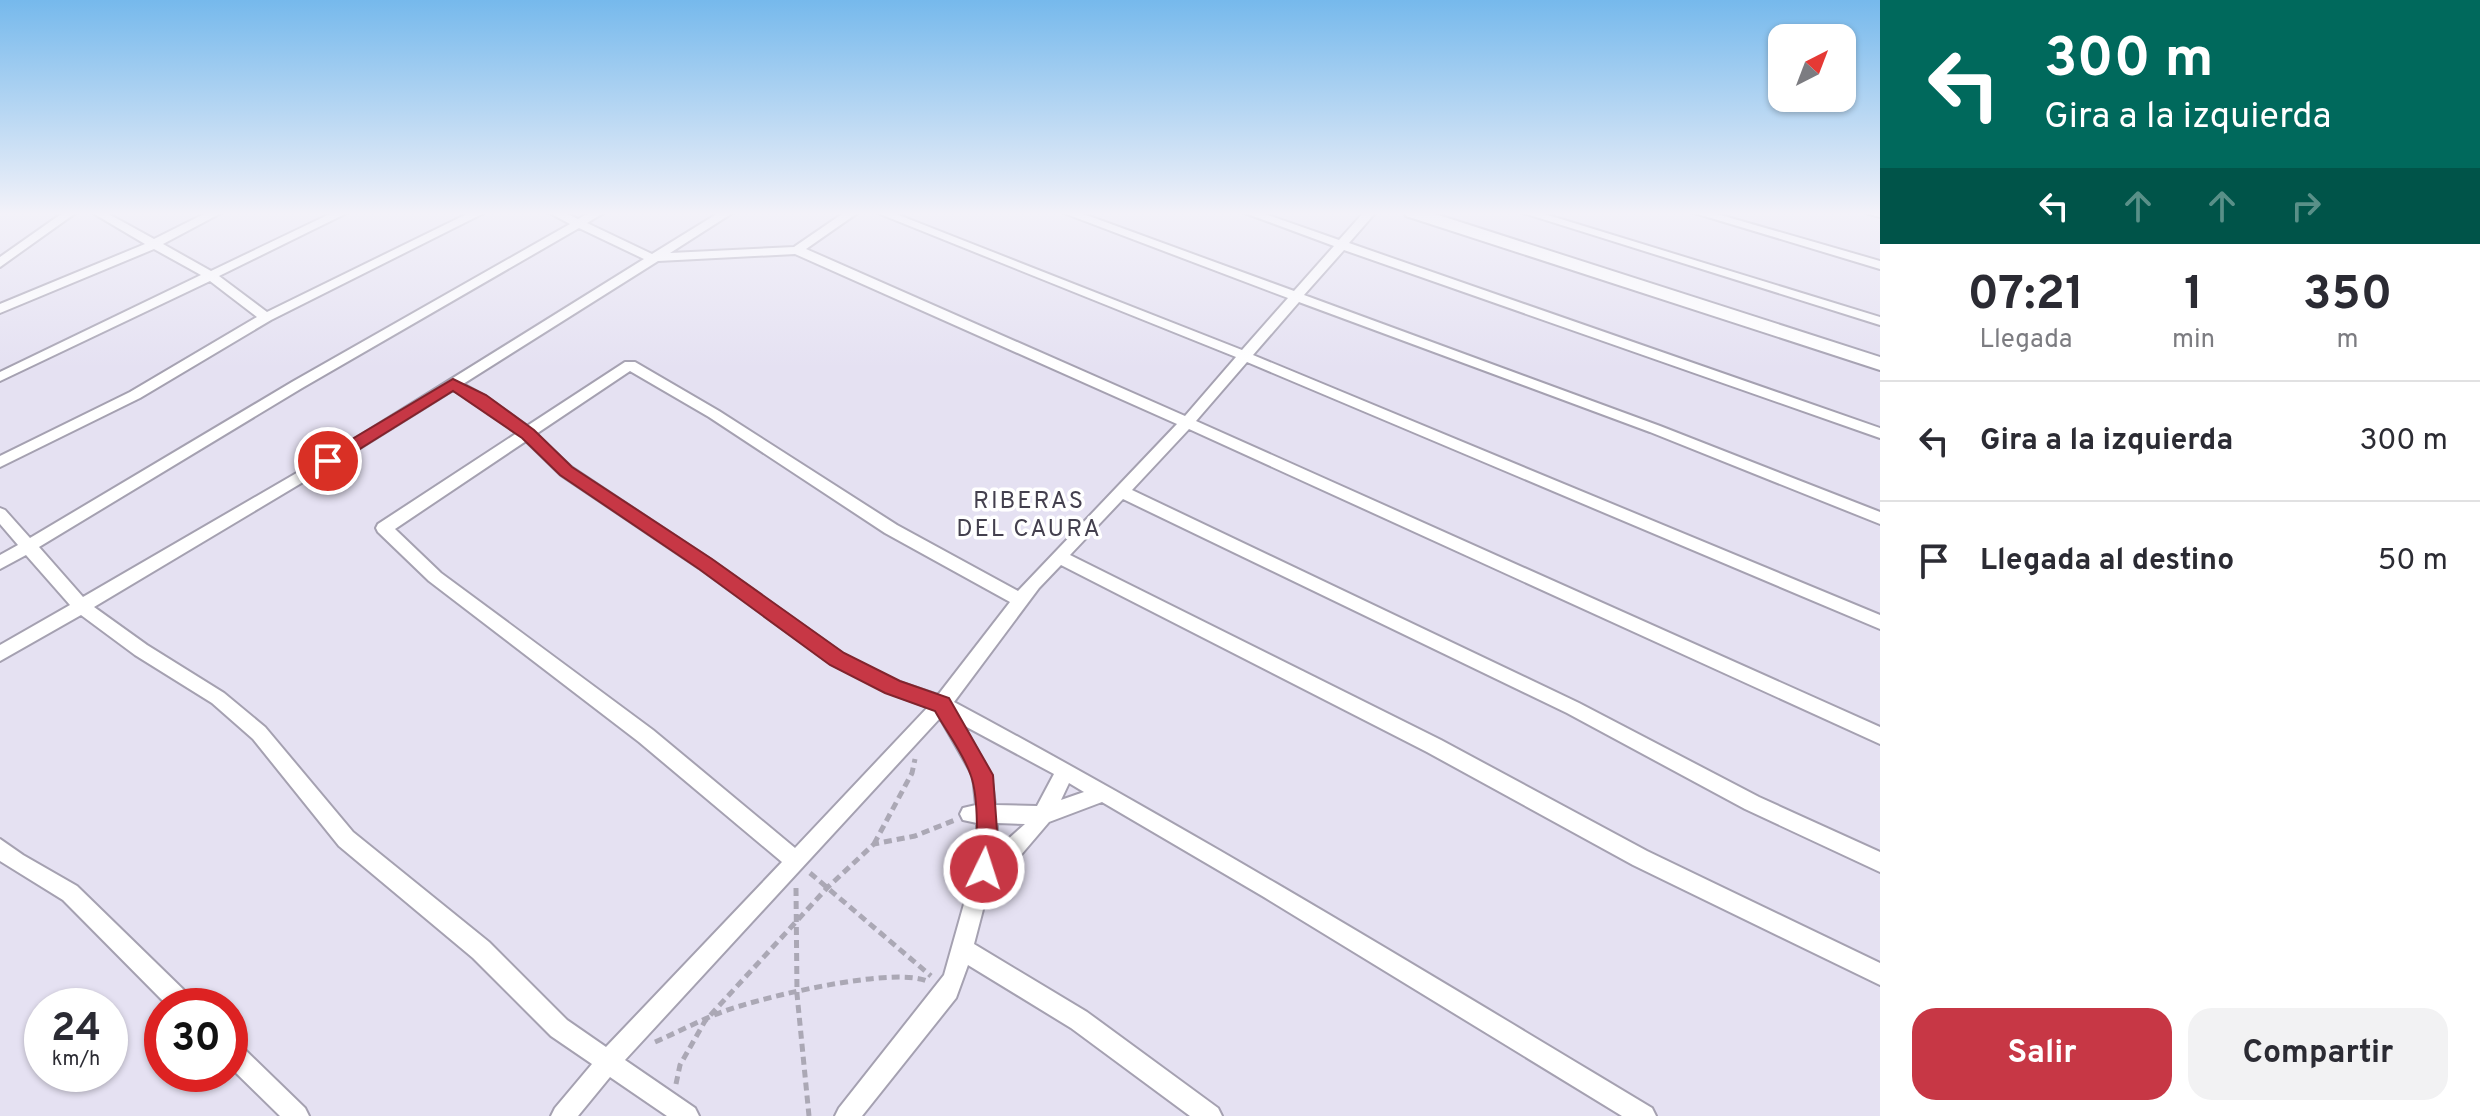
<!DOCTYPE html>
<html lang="es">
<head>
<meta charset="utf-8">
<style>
	body { margin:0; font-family:Overpass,sans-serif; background:#f2f2f3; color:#2b2b33; height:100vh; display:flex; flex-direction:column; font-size:30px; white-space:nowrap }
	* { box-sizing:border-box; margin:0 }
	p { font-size:26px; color:#7c7c81 }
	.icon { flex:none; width:44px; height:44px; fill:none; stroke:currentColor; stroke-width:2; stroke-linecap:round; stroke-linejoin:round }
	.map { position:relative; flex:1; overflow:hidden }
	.drawer { display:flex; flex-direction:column; background:#fff; width:600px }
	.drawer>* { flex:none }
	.guide { background:#00695c; color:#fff; overflow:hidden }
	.needle { width:52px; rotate:42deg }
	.tools { position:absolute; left:1768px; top:24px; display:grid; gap:16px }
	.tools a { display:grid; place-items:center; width:88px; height:88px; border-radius:16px; background:#fff; box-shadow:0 2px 6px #0004; font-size:40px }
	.speed { position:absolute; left:24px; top:988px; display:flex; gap:16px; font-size:40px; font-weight:700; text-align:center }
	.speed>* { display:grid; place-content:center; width:104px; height:104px; border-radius:50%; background:#fff; box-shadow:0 2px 6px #0004; line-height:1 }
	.speed small { font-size:20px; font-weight:400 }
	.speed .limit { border:12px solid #d22; background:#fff; color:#111 }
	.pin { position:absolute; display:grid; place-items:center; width:68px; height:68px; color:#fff; margin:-34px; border:4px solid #fff; border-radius:50%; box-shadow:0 2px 8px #0007 }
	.me { position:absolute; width:88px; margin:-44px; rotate:4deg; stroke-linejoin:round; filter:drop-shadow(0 0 6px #0008) }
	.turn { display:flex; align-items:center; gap:28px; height:168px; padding:0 32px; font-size:36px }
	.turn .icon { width:104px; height:104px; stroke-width:2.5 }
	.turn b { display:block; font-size:56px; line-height:68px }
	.lanes { display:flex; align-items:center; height:76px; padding:0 32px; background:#0003; justify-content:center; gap:40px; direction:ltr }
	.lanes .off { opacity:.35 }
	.eta { display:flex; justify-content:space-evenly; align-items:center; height:136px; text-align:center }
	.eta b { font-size:48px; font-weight:700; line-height:56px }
	.cta { display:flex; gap:16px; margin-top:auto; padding:16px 32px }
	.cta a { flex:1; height:92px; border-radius:24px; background:#c73745; color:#fff; font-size:32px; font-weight:700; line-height:92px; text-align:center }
	.cta a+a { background:#f2f2f3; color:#2b2b33 }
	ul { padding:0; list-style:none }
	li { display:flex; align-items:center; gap:24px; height:120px; padding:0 32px; border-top:2px solid #e1e1e2 }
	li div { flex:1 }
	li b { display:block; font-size:30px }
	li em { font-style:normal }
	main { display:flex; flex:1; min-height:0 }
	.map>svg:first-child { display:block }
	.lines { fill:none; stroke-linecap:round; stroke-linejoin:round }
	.street-casing { stroke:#a5a1b1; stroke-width:4 }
	.secondary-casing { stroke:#a5a1b1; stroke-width:4 }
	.path { stroke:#aba8b5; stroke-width:5; stroke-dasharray:8 5; stroke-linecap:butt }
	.street { fill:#fff; fill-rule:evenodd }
	.secondary { fill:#fff; fill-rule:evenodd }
	.route { fill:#c73745; stroke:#81242d; stroke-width:2 }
	.labels { text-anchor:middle; stroke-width:7; stroke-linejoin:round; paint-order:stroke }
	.neighbourhood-label { font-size:24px; letter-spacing:2px; fill:#44404e; stroke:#fff }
</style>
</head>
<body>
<main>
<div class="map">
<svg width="1880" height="1116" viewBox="0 0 1880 1116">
	<rect width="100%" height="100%" fill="#e5e1f2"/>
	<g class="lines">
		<!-- street casing -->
		<g class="street-casing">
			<path id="street" d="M64 212H77L0 267V257Z
				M91 212H105L154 239 208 212H223L163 244 211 271 334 212H349L219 276 267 312 471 212H486L271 320 140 398 0 467V456L130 392 257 317 210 281 0 381V372L201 275 154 249 0 313V304L145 244Z
				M548 212H563L578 219 591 212H605L587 223 652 254 720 212H734L670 253 794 247 845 212H859L806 249 1185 416 1236 357 875 212H891L1242 350 1288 298 1061 212H1078L1294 291 1334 246 1242 212H1259L1339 240 1364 212H1376L1349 243 1880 428V438L1344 250 1304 295 1660 426 1880 512V524L1650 432 1299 302 1253 355 1880 615V629L1247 362 1196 421 1880 727V744L1189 429 1132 490 1579 703 1759 797 1880 852V872L1745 809 1567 713 1123 499 1070 555 1441 740 1647 851 1880 963V985L1633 865 1427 752 1061 565 1039 588 954 702C1191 829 1421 969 1652 1108L1656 1116H1622L1264 897 1102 802 1049 822 1020 856 992 875 974 944 1087 1012 1218 1108 1222 1116H1190L1071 1028 968 965 956 998 862 1116H835L839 1108 944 975 977 858V823L963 820 960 814 963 808 976 805 973 776 940 718 625 1060 695 1108 699 1116H667L610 1077 578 1116H551L555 1108 592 1064 551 1036 473 958 339 846 253 739 212 703 135 655 81 615 0 661V645L70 605 26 555 0 569V555L18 545 0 524V508L5 510 30 538 292 382 570 224ZM579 228 644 259 350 442 83 597 39 547 302 388ZM795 254 1177 424 1018 591 897 525 719 411 635 362H625L527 426 485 396 463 384 658 261ZM630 371 709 417 885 533 1010 602 938 695 899 682 843 654 711 560 571 467 536 434ZM453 390 475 402 517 433 378 524 376 528 378 532 429 581 639 742 782 862 606 1047 567 1020 489 942 353 832 265 727 224 693 147 645 94 607 360 448ZM526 441 561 475 699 568 831 664 887 692 928 707 795 848 653 730 441 573 395 529ZM963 725 1054 774 1037 806 995 805 991 775ZM1069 783 1084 792 1061 800ZM997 823 1025 824 997 849Z
				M1520 212H1538L1880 317V325Z
				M1691 212H1710L1880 261V269Z
				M1867 212H1880V217L1869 214Z
				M0 839 23 855 77 886 192 998 195 1006H168L63 900 0 861Z
				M230 1040 238 1043 305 1108 309 1116H280L230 1067Z"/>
		</g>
		<!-- secondary casing -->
		<g class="secondary-casing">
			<path id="secondary" d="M1404 212H1429L1880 357V370L1406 216Z"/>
		</g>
		<!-- path -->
		<path class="path" d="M874 844 912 773 915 759
			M810 873 931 976
			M796 888 797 994 809 1116
			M655 1042C683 1030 711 1014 740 1006 778 994 894 967 927 981
			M676 1084 680 1065 705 1021 827 888 874 844 915 836 955 820"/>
		<!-- street -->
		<use href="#street" class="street"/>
		<!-- secondary -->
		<use href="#secondary" class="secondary"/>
	</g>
	<!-- sky -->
	<linearGradient id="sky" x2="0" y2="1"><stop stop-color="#76b9ec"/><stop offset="0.58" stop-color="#f3f2f9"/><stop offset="1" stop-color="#f3f2f9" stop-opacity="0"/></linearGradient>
	<rect width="1880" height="368" fill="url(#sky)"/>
	<!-- route -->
	<path class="route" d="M453 379 486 395 534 430 572 467 712 559 844 653 900 681 949 698 993 775 999 858 993 877 984 880 976 877 973 869C979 848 978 796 971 776 964 754 946 731 935 711L885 693 830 665 699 569 560 475 522 438 453 391 334 465H322L319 461 322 457Z"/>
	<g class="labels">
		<!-- neighbourhood labels -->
		<g class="neighbourhood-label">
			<text x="1029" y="508">RIBERAS<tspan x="1029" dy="28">DEL CAURA</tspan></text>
		</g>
	</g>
</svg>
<div class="tools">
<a><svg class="needle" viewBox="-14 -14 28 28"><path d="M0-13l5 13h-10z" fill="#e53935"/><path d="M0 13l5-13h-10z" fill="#7c7c81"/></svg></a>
</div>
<div class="speed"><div>24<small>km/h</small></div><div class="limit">30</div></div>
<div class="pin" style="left:328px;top:461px;background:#d93025"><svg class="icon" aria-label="arrive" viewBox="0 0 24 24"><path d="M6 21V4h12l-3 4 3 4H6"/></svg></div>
<svg class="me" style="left:984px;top:869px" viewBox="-20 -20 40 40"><circle r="17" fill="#c73745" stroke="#fff" stroke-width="3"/><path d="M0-11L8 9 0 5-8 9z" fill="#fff"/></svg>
</div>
<section class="drawer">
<div class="guide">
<div class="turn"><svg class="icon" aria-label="left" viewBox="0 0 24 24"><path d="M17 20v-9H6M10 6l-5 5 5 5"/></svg><div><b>300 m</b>Gira a la izquierda</div></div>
<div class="lanes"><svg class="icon" aria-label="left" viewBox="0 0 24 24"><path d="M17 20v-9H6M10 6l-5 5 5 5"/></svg><svg class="icon off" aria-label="ahead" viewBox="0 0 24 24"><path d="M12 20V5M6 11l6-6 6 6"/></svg><svg class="icon off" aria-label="ahead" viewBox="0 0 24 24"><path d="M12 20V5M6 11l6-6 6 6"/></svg><svg class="icon off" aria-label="right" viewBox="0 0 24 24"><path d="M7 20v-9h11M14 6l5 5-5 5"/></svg></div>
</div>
<div class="eta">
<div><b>07:21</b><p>Llegada</p></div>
<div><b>1</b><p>min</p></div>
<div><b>350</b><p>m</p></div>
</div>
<ul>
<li><svg class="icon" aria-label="left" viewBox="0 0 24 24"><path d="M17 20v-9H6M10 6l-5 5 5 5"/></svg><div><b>Gira a la izquierda</b></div><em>300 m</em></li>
<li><svg class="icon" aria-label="arrive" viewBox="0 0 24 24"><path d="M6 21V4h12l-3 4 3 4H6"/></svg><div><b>Llegada al destino</b></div><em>50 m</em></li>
</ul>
<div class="cta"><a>Salir</a><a>Compartir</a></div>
</section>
</main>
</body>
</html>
